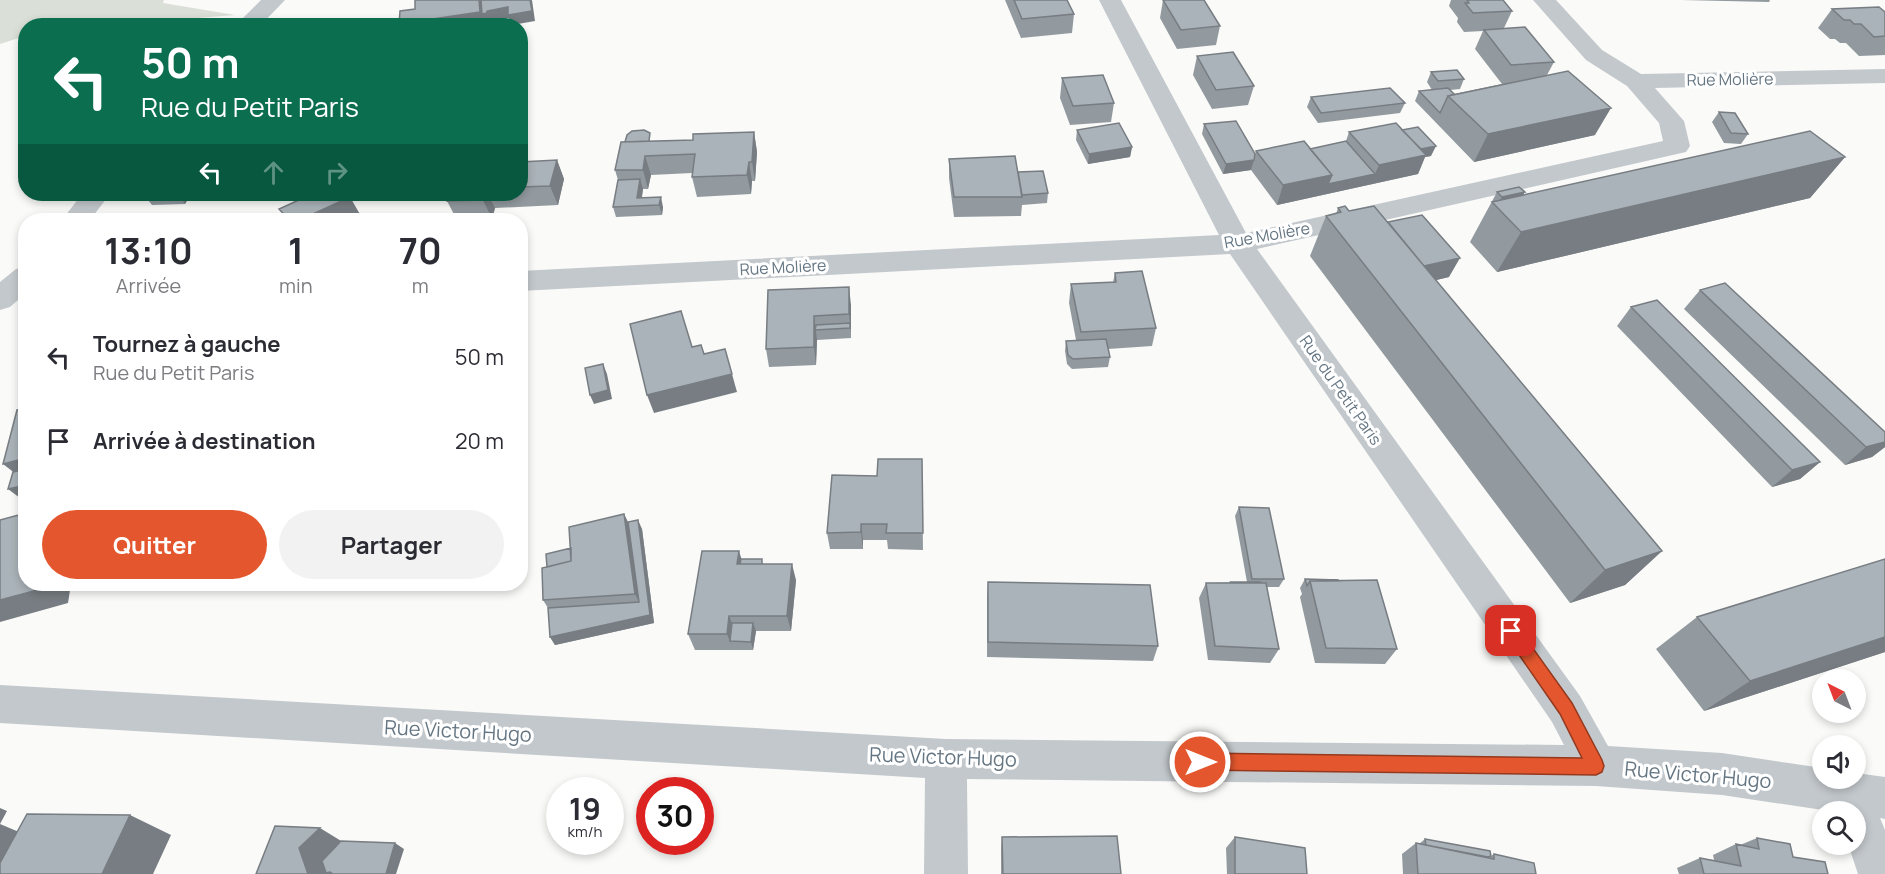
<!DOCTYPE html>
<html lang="fr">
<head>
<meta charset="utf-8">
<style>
	body { margin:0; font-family:Manrope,sans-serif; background:#f2f2f3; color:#2b2b33; height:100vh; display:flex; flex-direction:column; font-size:22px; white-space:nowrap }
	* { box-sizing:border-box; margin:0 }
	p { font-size:20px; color:#7c7c81 }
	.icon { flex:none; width:33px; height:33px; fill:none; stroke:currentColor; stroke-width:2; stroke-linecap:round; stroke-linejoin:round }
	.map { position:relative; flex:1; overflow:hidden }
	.panel { position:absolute; left:18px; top:213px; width:510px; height:378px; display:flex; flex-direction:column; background:#fff; border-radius:24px; box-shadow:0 3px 9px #0003 }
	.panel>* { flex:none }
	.banner { position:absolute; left:18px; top:18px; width:510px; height:183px; border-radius:24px; box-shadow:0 3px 9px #0003; background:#0b6e4f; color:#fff; overflow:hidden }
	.needle { width:39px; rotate:318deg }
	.controls { position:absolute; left:1812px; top:669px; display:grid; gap:12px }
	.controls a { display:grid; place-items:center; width:54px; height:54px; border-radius:50%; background:#fff; box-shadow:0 3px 9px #0003; font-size:30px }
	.speed { position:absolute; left:546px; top:777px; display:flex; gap:12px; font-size:30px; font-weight:700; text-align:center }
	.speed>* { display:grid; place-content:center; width:78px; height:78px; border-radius:50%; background:#fff; box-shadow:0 3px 9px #0003; line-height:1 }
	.speed small { font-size:15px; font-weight:400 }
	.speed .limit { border:9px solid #d22; background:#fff; color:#111 }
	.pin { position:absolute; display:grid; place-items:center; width:51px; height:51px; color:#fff; margin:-26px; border-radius:12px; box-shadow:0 3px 9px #0006 }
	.me { position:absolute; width:66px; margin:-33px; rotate:90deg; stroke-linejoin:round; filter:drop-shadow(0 0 4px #0008) }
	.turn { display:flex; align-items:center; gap:21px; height:126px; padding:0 24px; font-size:27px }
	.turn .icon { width:78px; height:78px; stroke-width:2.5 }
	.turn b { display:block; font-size:42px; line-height:51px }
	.lanes { display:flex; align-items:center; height:57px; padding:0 24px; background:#0003; justify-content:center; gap:30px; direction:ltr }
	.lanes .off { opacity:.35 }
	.eta { display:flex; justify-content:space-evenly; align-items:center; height:102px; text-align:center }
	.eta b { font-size:36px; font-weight:700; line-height:42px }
	.cta { display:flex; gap:12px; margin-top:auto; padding:12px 24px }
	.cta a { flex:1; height:69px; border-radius:36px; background:#e4572e; color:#fff; font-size:24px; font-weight:700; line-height:69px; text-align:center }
	.cta a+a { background:#f2f2f3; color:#2b2b33 }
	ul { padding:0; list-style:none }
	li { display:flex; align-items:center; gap:18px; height:84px; padding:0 24px }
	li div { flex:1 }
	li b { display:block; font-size:22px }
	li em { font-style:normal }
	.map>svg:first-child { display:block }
	.green { fill:#dadfd7 }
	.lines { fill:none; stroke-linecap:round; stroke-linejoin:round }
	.minor { fill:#c3c8cc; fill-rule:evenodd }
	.wall { fill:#929a9f }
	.shaded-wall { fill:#777d82 }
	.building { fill:#aab3b9; stroke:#777d82; stroke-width:1.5 }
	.route { fill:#e4572e; stroke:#94391e; stroke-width:1.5 }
	.labels { text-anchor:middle; stroke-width:6; stroke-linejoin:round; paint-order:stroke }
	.street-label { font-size:16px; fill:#657683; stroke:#fff }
	.near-street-label { font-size:20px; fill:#657683; stroke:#fff }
</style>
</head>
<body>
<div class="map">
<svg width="1885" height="874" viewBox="0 0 1885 874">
	<rect width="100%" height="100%" fill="#fafaf8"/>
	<!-- green -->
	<path class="green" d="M0 0H164L163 3 235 15 110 25 26 26 25 36 0 44Z"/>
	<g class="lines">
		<!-- minor -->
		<path class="minor" d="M261 0H285L260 26H235Z
			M1099 0H1121L1246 233 1663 141 1659 123 1627 86 1586 60 1533 0H1556L1602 50 1641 74 1885 69V83L1655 88 1684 121 1690 146 1686 152 1257 249 1580 696 1608 746 1722 753 1822 768V778H1856V773L1885 777V819L1880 818 1885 830V874H1858L1848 844H1856V812H1836L1722 795 1596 786 967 779 968 874H924L925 778 0 723V685L946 739 1564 745 1552 722 1230 254 520 291V271L1219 235Z
			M82 194H110L90 220H62Z
			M26 266V293L10 307 0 310V282L16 269Z"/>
	</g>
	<!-- wall -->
	<path class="wall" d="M1005 0H1067L1074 14 1072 33 1021 38Z
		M1163 0H1204L1220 26 1216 45 1177 49 1160 18Z
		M1451 0H1503L1512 11 1504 28 1554 62 1547 75 1595 135 1474 162 1415 101 1419 91 1432 90 1427 82 1431 72 1464 79 1460 89 1450 90 1454 94 1502 84 1475 49 1483 31 1464 32 1457 22 1458 18 1449 6Z
		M1682 0H1770L1769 2Z
		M1832 9 1885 12V55L1859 56 1846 43H1840L1835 39H1830L1818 28Z
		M1197 56 1254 86 1248 105 1212 109 1193 75Z
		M1062 78 1114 103 1111 122 1070 125 1060 98Z
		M1311 97 1405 103 1400 113 1318 123 1307 107Z
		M1719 112 1748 134 1741 144 1724 143 1712 122Z
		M1204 124 1255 154 1256 151 1310 149 1346 141 1349 132 1402 130 1431 156 1425 157 1418 174 1277 205 1251 170 1223 174 1202 134Z
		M1077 130 1132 147 1130 157 1088 164 1076 140Z
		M754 132 757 152 755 181H752L751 194 697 197 692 177V173L651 175 648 189H643L642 198 663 207 662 215 616 217 613 207 618 180 615 170 652 141 693 140Z
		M1845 157 1810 198 1497 272 1470 242 1497 192 1523 195Z
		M949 159 1018 172 1048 193 1047 203 1022 205 1021 216 954 217 949 178Z
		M557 160 564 179 558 205 495 208 492 219 457 220 447 201 450 194H520V162Z
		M145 194H191L185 204 152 205 144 195Z
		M1338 208 1388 222 1449 277 1436 280 1662 551 1625 585 1570 603 1310 256 1326 216 1336 214Z
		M1115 273 1156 328 1152 346 1108 349 1110 357 1108 367 1072 369 1067 364 1065 351 1066 341 1076 340 1069 303 1071 284 1113 282Z
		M768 290 851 305V338L817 340 816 365 769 367 766 349Z
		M1700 290 1885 432V447L1872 457 1845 465 1684 309Z
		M1631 307 1820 462 1800 479 1772 487 1617 326Z
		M922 459 923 550 888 549 887 540H863V549H830L827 533 877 476Z
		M1239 507 1284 579 1279 587H1266L1279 649 1270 663 1208 660 1199 598 1206 583 1247 582 1235 516Z
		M624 514 628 522 642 529 654 623 555 645 550 637 548 608 543 600 571 548Z
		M741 559 764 564 796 580 791 631H756L753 650H695L688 634Z
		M1305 579 1338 580 1397 649 1385 664 1315 663 1300 597 1302 594 1300 588Z
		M988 582 1158 646 1153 661 987 657V597Z
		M1697 617 1885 652 1704 711 1656 649Z
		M1002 837 1121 874H1001V848Z
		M1235 837 1307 874H1227L1226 848Z
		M1757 838 1828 874H1679L1677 868 1700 858 1714 860 1713 855 1736 844 1740 845Z
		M1425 839 1491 856 1494 854 1536 874H1403L1402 854 1416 843 1419 844Z"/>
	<!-- shaded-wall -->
	<path class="shaded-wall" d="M479 0H483L487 11 532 0 535 21 512 25 509 18 491 21V23H486L487 26H400L399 24Z
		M1611 108 1595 135 1474 162 1488 134Z
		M754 132 757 152 755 181 752 162Z
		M1436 146 1431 156 1425 157 1418 174 1277 205 1283 185 1332 175 1375 174 1379 165 1410 152Z
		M1132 147 1130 157 1088 164 1089 154Z
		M645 156 651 175 648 189 643 170Z
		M1845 157 1810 198 1497 272 1521 232Z
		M557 160 564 179 558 205 550 186Z
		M1254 160 1251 170 1223 174 1226 164Z
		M749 162 752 181 751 194 747 175Z
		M640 179 643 189 640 206 637 198Z
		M1525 192 1519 202 1496 207 1502 197Z
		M178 194H191L185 204Z
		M485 194H488L495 208 492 219 483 200Z
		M350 197 361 216 353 220H300Z
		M661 197 663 207 662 215 659 205Z
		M1460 258 1449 277 1394 290 1403 271Z
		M849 287 851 305V333L849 314Z
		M814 316 817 340 816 365 814 347Z
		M603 364 607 374 612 399 594 404 590 395Z
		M732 374 737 392 654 413 647 395Z
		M1885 442V447L1872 457 1845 465 1866 447Z
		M26 458V481H25L3 464Z
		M1820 462 1800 479 1772 487 1792 470Z
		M26 485V497L20 498 8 489Z
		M624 514 632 531 643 610 635 594Z
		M638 520 642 529 654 623 555 645 550 637 650 615Z
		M861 524 863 540V549L861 532Z
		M739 551 744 567 737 564Z
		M1662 551 1625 585 1570 603 1605 570Z
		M792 564 796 580 791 631 787 616Z
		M46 584H71L68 603 0 622V600Z
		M729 616 735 631 730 641 733 649 727 634Z
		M753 623 756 631 753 650 751 642Z
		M1885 637V652L1704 711 1750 681Z
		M0 808 7 811 0 824 19 832 0 867Z
		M130 815 171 835 153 874H102Z
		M320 828 351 847 335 874H308L299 848Z
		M395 843 404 849 396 874H386Z"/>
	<!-- building -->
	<path class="building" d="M415 0H479L480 12 399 24 400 11 415 9Z
		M481 0H530L532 11 508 15V7L487 11V13L482 14Z
		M1014 0H1067L1074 14 1022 19Z
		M1163 0H1204L1220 26 1181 30Z
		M1467 0H1503L1512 11 1473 13 1465 3H1469Z
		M1879 7 1885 12V36L1874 37 1861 24H1854L1850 20H1844L1832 9Z
		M1525 27 1554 62 1511 65 1484 30Z
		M1233 52 1254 86 1216 90 1197 56Z
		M1457 70 1464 79 1438 81 1431 72Z
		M1568 71 1611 108 1488 134 1448 96Z
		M1103 75 1114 103 1073 106 1062 78Z
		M1390 88 1405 103 1321 113 1311 97Z
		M1448 88 1454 94 1448 96 1440 113 1419 91Z
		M1719 112 1735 113 1748 134 1731 133Z
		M1236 121 1255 154 1254 160 1226 164 1204 124Z
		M1119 123 1132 147 1089 154 1077 130Z
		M1396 123 1426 155 1379 165 1349 132Z
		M1418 127 1436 146 1421 149 1402 130Z
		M644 130 650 133 649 141 625 142 627 135 632 131Z
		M1810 131 1845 157 1521 232 1492 202Z
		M754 132 752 162H749L747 175 692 177 695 154 645 156 643 170H615L621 142 693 140V134Z
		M1304 141 1332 175 1283 185 1256 151Z
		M1346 141 1375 174 1328 184 1332 175 1310 149Z
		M1015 156 1022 197H954L949 159Z
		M557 160 550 186 520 187V162Z
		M1043 171 1048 193 1022 195 1018 172Z
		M640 179 637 198 661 197 659 205 613 207 618 180Z
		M1519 187 1525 192 1502 197 1497 192Z
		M145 194H178L144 195Z
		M312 194H347L350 197 300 220H289L279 209Z
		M450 194H485L483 200 447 201Z
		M1345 206 1349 211 1374 206 1662 551 1605 570 1326 216 1341 212 1338 208Z
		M1422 215 1460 258 1424 266 1388 222Z
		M1142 271 1156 328 1081 332 1071 284 1116 282 1115 273Z
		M1725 283 1885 432V442L1866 447 1700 290Z
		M849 287V314L814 316V347L766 349 768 290Z
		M1657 300 1820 462 1792 470 1631 307Z
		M681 311 692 347 701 345 704 354 725 349 732 374 647 395 630 324Z
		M850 323V328L815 330 816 325Z
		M1106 339 1110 357 1073 359 1068 355 1066 341Z
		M603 364 608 390 590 395 585 368Z
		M26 408V458L3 464 17 410Z
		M878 459H922L923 533H886L887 524H861V532L827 533 832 475 877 476Z
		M26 469V485L8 489 13 472Z
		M1239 507 1269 508 1284 579H1252Z
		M26 513V584H46L45 588 0 600V520Z
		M624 514 635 594 543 600 542 568 571 561 569 527Z
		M638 520 650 615 550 637 548 608 639 602 628 522Z
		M571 548V561L547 567 546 554Z
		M702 551H739L737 564H792L787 616H729L727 634H688Z
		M741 559H762V564H740Z
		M1885 559V637L1750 681 1697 617Z
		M1305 579 1338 580 1339 581H1310L1307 586Z
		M1377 580 1397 649 1326 648 1310 581Z
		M988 582 1150 585 1158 646 988 642Z
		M1231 582H1260V583H1232Z
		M1206 583H1266L1279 649 1215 646Z
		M732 623H753L751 642 730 641Z
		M27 814 130 815 102 874H0V863Z
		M275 826 320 828 299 848 308 874H256Z
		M1117 836 1121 874H1003L1002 837Z
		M1235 837 1305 848 1307 874H1235Z
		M1757 838 1790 844 1793 857 1825 862 1828 874H1704L1700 858 1741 866 1736 844 1759 849Z
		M1425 839 1490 851 1491 856 1488 857 1426 845Z
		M341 841 395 843 386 874H333L330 872 326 873 322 861Z
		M1416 843 1494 859V854L1534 863 1536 874H1418Z"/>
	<!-- route -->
	<path class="route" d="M1511 624 1517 626 1572 703 1602 760 1604 766 1602 772 1596 775 1200 770 1194 768 1191 762 1194 756 1200 753 1582 758 1560 714 1506 636 1503 631 1506 626Z"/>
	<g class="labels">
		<!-- street labels -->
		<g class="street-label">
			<text transform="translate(1730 79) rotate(-1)" y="6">Rue Molière</text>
			<text transform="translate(1267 235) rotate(-10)" y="6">Rue Molière</text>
			<text transform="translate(783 267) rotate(-3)" y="6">Rue Molière</text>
			<text transform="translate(1341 390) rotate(55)" y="6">Rue du Petit Paris</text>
		</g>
		<!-- near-street labels -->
		<g class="near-street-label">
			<text transform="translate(458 731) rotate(3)" y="7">Rue Victor Hugo</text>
			<text transform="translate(943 757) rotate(2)" y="7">Rue Victor Hugo</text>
			<text transform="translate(1698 775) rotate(5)" y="7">Rue Victor Hugo</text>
		</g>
	</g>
</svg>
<div class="controls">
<a><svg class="needle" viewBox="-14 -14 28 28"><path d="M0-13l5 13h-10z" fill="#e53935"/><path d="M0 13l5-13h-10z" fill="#7c7c81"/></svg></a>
<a><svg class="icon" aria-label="sound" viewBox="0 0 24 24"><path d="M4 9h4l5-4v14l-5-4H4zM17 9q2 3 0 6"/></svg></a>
<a><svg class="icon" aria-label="search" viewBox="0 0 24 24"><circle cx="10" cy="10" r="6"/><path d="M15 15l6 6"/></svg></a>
</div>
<div class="speed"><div>19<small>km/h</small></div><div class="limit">30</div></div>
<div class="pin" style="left:1511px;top:631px;background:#d93025"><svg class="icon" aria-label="arrive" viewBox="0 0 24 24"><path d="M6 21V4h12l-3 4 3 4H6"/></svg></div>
<svg class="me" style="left:1200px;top:762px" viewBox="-20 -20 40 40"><circle r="17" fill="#e4572e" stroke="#fff" stroke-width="3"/><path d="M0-11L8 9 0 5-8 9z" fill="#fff"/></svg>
<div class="banner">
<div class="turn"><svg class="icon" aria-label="left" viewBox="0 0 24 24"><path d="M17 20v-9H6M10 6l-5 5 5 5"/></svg><div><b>50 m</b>Rue du Petit Paris</div></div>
<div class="lanes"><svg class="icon" aria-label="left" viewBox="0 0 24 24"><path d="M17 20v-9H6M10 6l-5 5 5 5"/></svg><svg class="icon off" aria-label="ahead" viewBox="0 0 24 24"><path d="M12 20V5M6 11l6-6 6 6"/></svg><svg class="icon off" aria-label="right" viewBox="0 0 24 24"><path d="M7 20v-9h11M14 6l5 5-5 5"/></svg></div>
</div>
<section class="panel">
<div class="eta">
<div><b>13:10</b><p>Arrivée</p></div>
<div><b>1</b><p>min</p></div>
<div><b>70</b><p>m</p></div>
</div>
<ul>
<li><svg class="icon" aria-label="left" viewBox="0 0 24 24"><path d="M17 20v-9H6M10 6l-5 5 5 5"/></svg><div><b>Tournez à gauche</b><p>Rue du Petit Paris</p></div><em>50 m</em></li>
<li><svg class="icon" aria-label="arrive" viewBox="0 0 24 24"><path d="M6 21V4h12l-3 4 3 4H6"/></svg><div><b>Arrivée à destination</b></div><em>20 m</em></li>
</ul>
<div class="cta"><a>Quitter</a><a>Partager</a></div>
</section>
</div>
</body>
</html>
